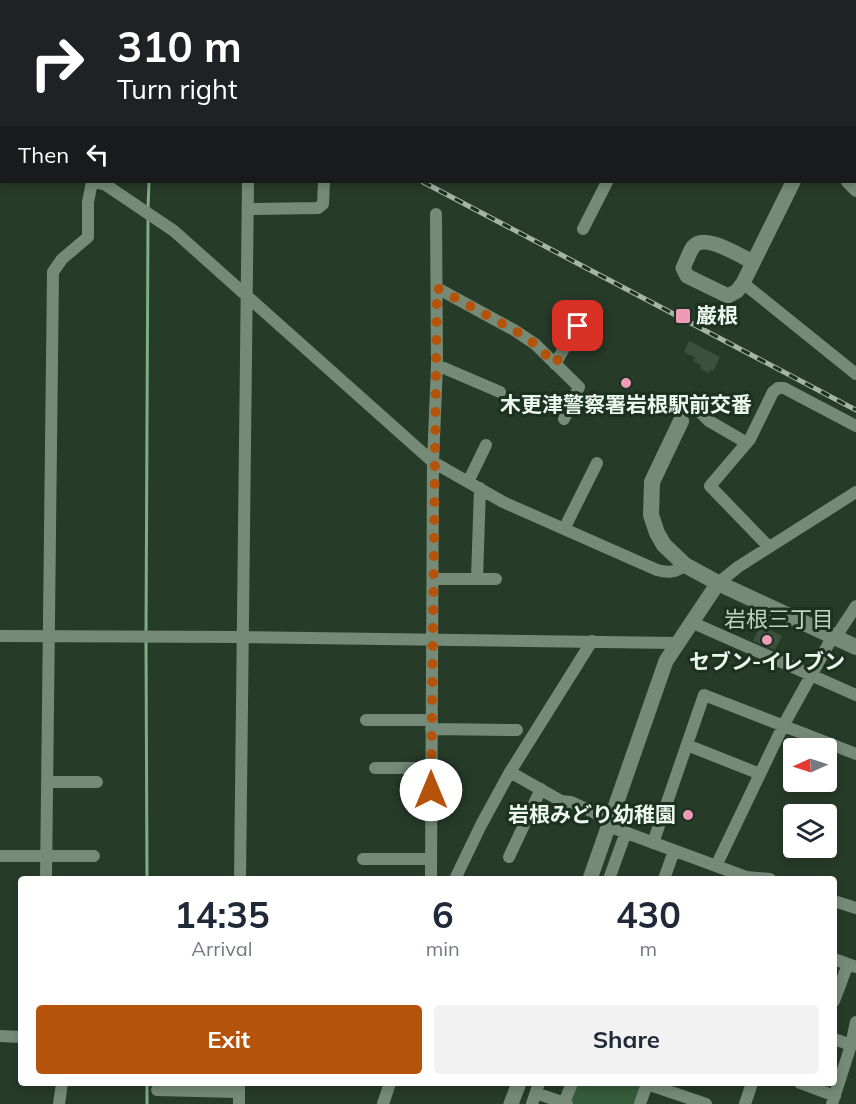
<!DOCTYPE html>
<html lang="en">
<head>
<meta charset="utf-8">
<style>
	body { margin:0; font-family:Mulish,"Noto Sans JP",sans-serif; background:#f2f2f3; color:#1f2937; height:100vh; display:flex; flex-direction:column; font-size:22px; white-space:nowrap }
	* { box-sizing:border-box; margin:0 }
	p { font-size:20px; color:#747a83 }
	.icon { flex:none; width:33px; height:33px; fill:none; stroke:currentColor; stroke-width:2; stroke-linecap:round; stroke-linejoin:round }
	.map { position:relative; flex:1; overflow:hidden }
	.panel { position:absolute; left:18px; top:876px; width:819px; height:210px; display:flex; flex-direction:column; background:#fff; border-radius:6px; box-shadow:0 3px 9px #0003 }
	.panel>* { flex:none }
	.hud { position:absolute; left:0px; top:0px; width:856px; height:183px; box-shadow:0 3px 9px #0003; background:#202124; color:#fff; overflow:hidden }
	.needle { width:39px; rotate:267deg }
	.fabs { position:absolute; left:783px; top:738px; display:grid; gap:12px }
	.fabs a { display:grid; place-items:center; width:54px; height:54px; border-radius:6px; background:#fff; box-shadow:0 3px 9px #0003; font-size:30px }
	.pin { position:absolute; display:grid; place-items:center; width:51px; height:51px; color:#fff; margin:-26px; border-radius:12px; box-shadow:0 3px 9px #0006 }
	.me { position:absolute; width:66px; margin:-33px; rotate:0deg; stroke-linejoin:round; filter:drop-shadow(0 0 4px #0008) }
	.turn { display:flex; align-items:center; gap:21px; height:126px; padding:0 18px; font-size:27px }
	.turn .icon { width:78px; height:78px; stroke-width:2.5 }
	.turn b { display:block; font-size:42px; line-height:51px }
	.then { display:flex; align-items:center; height:57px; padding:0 18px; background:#0003; gap:12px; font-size:22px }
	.eta { display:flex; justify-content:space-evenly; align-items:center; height:102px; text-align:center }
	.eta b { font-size:36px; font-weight:700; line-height:42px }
	.cta { display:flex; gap:12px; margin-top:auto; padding:12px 18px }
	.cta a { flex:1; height:69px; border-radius:6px; background:#b45309; color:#fff; font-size:24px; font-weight:700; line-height:69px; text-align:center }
	.cta a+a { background:#f2f2f3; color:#1f2937 }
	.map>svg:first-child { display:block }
	.green { fill:#355b3a }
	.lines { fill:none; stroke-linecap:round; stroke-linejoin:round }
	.stream { stroke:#7dae85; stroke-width:3 }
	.building { fill:#3c503e }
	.minor { stroke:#758b77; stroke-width:12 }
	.tertiary { stroke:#758b77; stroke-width:15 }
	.secondary { stroke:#758b77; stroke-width:16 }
	.rail-casing { stroke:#a5b4a6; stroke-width:5 }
	.rail { stroke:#1d3120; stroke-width:3; stroke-dasharray:9; stroke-linecap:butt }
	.route { stroke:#b45309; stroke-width:10; stroke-dasharray:0 18 }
	.poi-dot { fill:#ef9ab8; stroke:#1d3120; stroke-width:2 }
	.labels { text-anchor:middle; stroke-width:6; stroke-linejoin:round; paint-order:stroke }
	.poi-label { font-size:21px; font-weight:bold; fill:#ecf8ed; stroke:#1d3120 }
	.neighbourhood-label { font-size:22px; fill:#bed6c0; stroke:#1d3120 }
</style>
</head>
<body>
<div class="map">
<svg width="856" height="1104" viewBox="0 0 856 1104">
	<rect width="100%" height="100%" fill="#273b29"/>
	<!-- green -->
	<path class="green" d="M573 1083H640L639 1104H570Z"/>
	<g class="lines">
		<!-- stream -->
		<path class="stream" d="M169 2V0
			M148 208 149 182
			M146 634 148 218
			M146 641 147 879
			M147 1104V1083"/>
	</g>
	<!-- building -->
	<path class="building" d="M689 341 720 357 713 371 710 370 708 373 700 368 701 365 693 361 695 357 684 352Z
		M761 625 782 636 775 650 753 641Z"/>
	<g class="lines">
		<!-- minor -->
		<path class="minor" d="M598 0 601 2
			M274 2 275 0
			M488 2 489 0
			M699 2V0
			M0 160H2
			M96 182 106 185 174 231 433 462 503 502 657 570C668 573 675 573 685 565
			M847 182 856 191
			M248 209 318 208 323 204 324 182
			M583 229 607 182
			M743 283 856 374
			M437 288 514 330 535 344 579 387 564 419
			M555 364 589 306
			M437 365 500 392
			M698 410 709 421 747 443
			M468 482 486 445
			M564 529 597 463
			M769 547 710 486 750 439 773 392 778 388H784L856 426
			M477 578 480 488
			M433 579H496
			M718 583 738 567 856 492
			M691 622 856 695
			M0 636 244 637 677 643
			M835 638 856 606
			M366 720H431
			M431 729 517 730
			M687 745 760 774
			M375 768H431
			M510 772 561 801 571 802 610 820
			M47 782H97
			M608 826 746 877 770 879
			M653 843 704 695 856 754
			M0 856H94
			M509 857 541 789
			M363 859H430
			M716 866 783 726 833 636
			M46 879 53 272 62 259 88 237V202L92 182
			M240 879 248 182
			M431 879 433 462 437 365 436 214
			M455 879 481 825 510 772 592 641
			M609 879 626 832
			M664 879 674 851
			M834 901 856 908
			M834 959 856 967
			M834 1001 848 964
			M0 1036 21 1037
			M834 1039 851 1045
			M644 1083 706 1104
			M800 1083 835 1096
			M157 1090 239 1092
			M536 1093 567 1104
			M564 1103 572 1083
			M59 1104 62 1083
			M239 1104V1083
			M383 1104 390 1083
			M532 1104 539 1083
			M640 1104 647 1084
			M745 1104 752 1083
			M832 1104 851 1045 856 1022"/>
		<!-- tertiary -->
		<path class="tertiary" d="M855 53 856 51
			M753 262C740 256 704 232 693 247 689 253 686 262 683 268L687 276 728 296 737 291 743 283 793 182
			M590 879 666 661 718 583
			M511 1104 519 1083"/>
		<!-- secondary -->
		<path class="secondary" d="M681 421 652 482 651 515 657 533 664 545 685 565 718 583 856 647"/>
		<!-- rail casing -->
		<g class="rail-casing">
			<path id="rail" d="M81 0 84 2
				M94 0 97 2
				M423 182 856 410"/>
		</g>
		<!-- rail -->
		<use href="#rail" class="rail"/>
	</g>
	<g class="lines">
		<!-- route -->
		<path class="route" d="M431 790 437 288 514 330 535 344 555 364 578 326"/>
	</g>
	<!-- markers -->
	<g class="poi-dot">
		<rect x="675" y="308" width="16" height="16" rx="3"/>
		<circle cx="626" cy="383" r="6"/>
		<circle cx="767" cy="640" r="6"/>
		<circle cx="688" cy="815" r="6"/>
	</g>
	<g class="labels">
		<!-- poi labels -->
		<g class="poi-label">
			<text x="696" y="323" text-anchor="start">巌根</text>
			<text x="626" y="412">木更津警察署岩根駅前交番</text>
			<text x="767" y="669">セブン-イレブン</text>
			<text x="676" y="822" text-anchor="end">岩根みどり幼稚園</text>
		</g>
		<!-- neighbourhood labels -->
		<g class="neighbourhood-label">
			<text x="779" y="627">岩根三丁目</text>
		</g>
	</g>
</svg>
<div class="fabs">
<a><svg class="needle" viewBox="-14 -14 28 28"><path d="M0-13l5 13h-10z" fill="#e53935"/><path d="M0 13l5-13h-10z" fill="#747a83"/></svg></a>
<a><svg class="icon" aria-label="layers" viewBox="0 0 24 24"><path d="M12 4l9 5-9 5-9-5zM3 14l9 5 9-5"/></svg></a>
</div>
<div class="pin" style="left:578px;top:326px;background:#d93025"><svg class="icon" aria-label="arrive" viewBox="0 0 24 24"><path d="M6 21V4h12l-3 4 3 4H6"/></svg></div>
<svg class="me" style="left:431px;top:790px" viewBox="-20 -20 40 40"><circle r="19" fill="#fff"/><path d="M0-13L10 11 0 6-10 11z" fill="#b45309"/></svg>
<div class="hud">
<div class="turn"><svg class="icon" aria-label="right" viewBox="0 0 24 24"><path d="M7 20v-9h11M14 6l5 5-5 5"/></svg><div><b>310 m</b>Turn right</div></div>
<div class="then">Then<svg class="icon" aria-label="left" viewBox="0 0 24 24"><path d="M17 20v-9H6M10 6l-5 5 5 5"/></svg></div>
</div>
<section class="panel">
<div class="eta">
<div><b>14:35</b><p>Arrival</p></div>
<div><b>6</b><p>min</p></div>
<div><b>430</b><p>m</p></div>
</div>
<div class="cta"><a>Exit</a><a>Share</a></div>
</section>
</div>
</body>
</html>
